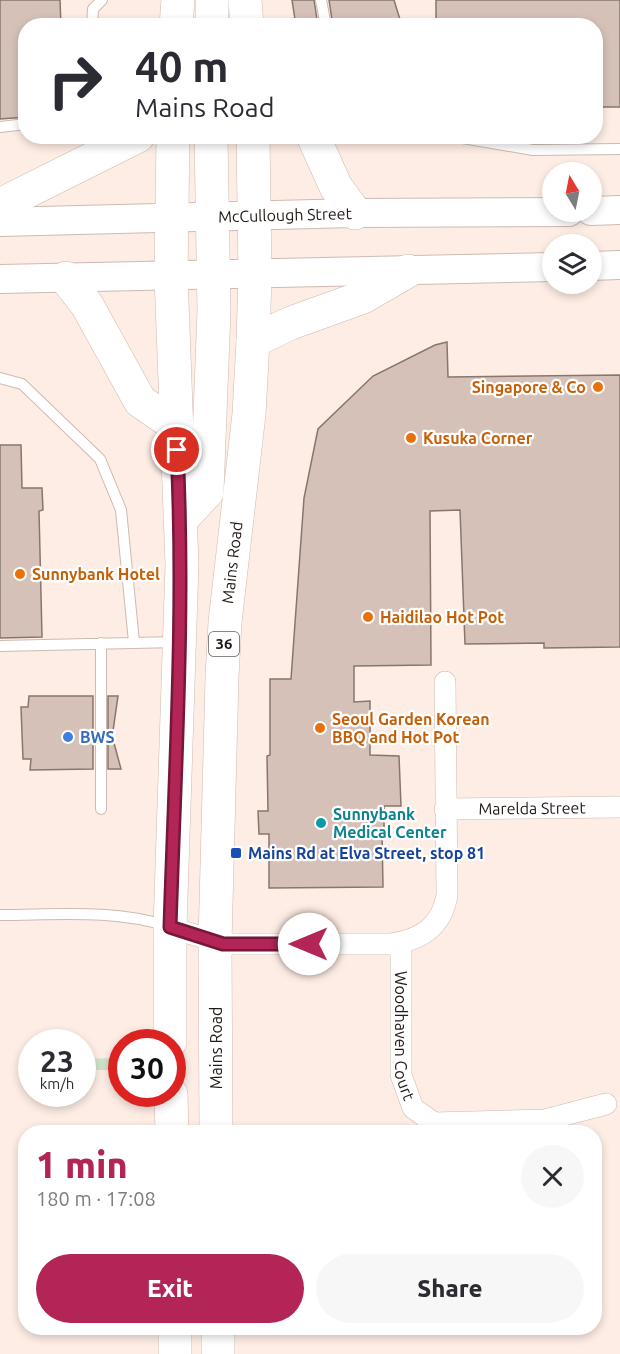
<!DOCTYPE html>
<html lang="en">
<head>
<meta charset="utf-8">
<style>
	body { margin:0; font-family:Ubuntu,sans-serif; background:#f7f7f7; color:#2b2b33; height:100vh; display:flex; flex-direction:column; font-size:22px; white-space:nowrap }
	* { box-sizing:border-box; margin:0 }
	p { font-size:20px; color:#7c7c81 }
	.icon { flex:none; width:33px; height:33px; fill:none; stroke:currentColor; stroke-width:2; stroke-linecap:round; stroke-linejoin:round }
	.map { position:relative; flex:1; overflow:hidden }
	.details { position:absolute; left:18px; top:1125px; width:584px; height:210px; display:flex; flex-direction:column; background:#fff; border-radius:24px; box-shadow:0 3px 9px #0003 }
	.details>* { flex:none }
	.top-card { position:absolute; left:18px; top:18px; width:585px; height:126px; border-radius:24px; box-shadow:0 3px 9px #0003; background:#fff; color:#2b2b33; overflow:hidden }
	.needle { width:39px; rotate:350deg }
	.tools { position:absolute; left:542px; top:162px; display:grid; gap:12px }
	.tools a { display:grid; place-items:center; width:60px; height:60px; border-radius:50%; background:#fff; box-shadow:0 3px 9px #0003; font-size:30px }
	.speed { position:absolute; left:18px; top:1029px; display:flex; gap:12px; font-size:30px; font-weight:700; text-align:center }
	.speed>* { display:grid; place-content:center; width:78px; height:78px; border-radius:50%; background:#fff; box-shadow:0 3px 9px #0003; line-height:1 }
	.speed small { font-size:15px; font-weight:400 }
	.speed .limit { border:9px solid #d22; background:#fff; color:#111 }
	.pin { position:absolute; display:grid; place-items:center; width:51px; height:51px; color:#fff; margin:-26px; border:3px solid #fff; border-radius:50%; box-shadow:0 2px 6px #0007 }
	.me { position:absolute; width:66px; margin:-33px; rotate:270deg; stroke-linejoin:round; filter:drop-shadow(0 0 4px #0008) }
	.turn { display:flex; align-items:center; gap:21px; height:126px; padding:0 18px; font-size:27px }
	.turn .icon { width:78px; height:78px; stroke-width:2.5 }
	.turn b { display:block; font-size:42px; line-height:51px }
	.round { display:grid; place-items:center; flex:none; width:63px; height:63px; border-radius:32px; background:#f7f7f7 }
	.head { display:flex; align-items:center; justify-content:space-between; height:102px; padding:0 18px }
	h1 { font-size:36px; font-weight:800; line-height:45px; color:#b32457 }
	.primary-button { display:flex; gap:12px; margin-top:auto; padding:12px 18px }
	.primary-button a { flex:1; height:69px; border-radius:36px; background:#b32457; color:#fff; font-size:24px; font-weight:800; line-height:69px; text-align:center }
	.primary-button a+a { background:#f7f7f7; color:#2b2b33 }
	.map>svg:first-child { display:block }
	.green { fill:#d0e3ca }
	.building { fill:#d5c1b7; stroke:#88766d; stroke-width:1.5 }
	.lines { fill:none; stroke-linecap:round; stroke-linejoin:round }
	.lane-casing { stroke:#cebab0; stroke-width:12 }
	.street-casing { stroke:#cebab0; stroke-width:22 }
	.secondary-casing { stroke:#cebab0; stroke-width:30 }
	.primary-casing { stroke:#cebab0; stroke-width:34 }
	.lane { stroke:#fff; stroke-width:10 }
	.street { stroke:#fff; stroke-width:21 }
	.secondary { stroke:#fff; stroke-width:28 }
	.primary { stroke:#fff; stroke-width:33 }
	.route-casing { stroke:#741739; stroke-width:15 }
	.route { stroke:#b32457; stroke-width:10 }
	.food-dot { fill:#e8710a; stroke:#fff; stroke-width:2 }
	.shop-dot { fill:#3f7fe0; stroke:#fff; stroke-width:2 }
	.culture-dot { fill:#0f9aa8; stroke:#fff; stroke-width:2 }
	.transit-dot { fill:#1a4fb4; stroke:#fff; stroke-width:2 }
	.labels { text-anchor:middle; stroke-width:4.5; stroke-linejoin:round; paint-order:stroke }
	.shield { fill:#fff; stroke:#635e5b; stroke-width:1.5 }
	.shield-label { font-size:15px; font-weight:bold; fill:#201915 }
	.street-label { font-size:16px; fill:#201915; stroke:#fff }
	.food-label { font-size:16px; font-weight:bold; fill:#c56008; stroke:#fff; text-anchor:start }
	.shop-label { font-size:16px; font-weight:bold; fill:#366cbe; stroke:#fff; text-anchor:start }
	.culture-label { font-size:16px; font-weight:bold; fill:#0d838f; stroke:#fff; text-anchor:start }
	.transit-label { font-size:16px; font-weight:bold; fill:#164399; stroke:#fff; text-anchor:start }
</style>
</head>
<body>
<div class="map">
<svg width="620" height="1354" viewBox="0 0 620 1354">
	<rect width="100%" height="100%" fill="#feede5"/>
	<!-- green -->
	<path class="green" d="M121 1058V1070H83V1059Z"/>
	<!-- building -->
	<path class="building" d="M0 0H60L61 26H26V117L0 119Z
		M292 0H314L318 26H296Z
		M329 0H394L402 26H333Z
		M436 0H620V107H596V26H436Z
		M447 342 448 377 620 375V647L544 648V643L465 644 460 510 430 511 431 665 354 666V702L370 701V755L399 756 401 806H384V833H382L383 887 269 888V834H259L258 811H268L267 756 270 755V679H291L304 498 318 429 373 376 435 345Z
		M0 445H21L22 488H42L43 510 39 511 42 637 0 638Z
		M29 696H93V769L30 770 31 759H23L21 707H28Z
		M108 696H118L113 731 114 743 121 769H108Z"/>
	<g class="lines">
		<!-- lane casing -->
		<g class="lane-casing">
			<path id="lane" d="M321 0 326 26
				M92 26 93 9 102 0
				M0 127 26 124
				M451 136 533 150 620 149
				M0 378 22 384 100 459 121 510 134 642
				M0 646 177 642
				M101 809V643
				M0 915C55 915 114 909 167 926"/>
		</g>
		<!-- street casing -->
		<g class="street-casing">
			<g id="street">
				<path id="s1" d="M445 809 620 807"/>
				<path d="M170 927 223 944H391C421 940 442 926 447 895L445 682"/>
				<path id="s2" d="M401 943V1075L413 1108 434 1123 545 1120 606 1104"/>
			</g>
		</g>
		<!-- secondary casing -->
		<g class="secondary-casing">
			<g id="secondary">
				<path d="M591 211 620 210"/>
				<path id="s3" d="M0 222 355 213 569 212"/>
				<path d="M591 266 620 265"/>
				<path d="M0 279 552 267"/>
			</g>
		</g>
		<!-- primary casing -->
		<g class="primary-casing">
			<g id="primary">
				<path d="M245 0 247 26"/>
				<path d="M176 26 178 0"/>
				<path d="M212 26V0"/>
				<path d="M313 136 336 187 355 213"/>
				<path d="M0 205 138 136"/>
				<path d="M66 278 87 305 140 401 176 426"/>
				<path d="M253 341 291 323 363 297 408 271"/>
				<path d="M181 520 207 492 214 311 211 136"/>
				<path d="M170 1042V927L182 564 171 276 173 136"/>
				<path d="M171 1094 172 1132"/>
				<path id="s4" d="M216 1132 215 942 222 677 225 622 249 414 253 341 255 274 253 136"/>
				<path d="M175 1328V1354"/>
				<path d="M218 1328V1354"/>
			</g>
		</g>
		<!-- lane -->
		<use href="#lane" class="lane"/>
		<!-- street -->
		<use href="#street" class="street"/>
		<!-- secondary -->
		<use href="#secondary" class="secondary"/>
		<!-- primary -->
		<use href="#primary" class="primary"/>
	</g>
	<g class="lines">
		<!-- route casing -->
		<g class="route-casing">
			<path id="route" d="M177 450C185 609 175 768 170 927L223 944H309"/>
		</g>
		<!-- route -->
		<use href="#route" class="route"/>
	</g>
	<!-- markers -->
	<g class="food-dot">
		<circle cx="598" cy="387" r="6"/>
		<circle cx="411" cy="438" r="6"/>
		<circle cx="20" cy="574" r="6"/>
		<circle cx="368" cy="617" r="6"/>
		<circle cx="320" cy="728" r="6"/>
	</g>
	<circle class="shop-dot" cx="68" cy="737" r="6"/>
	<circle class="culture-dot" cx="321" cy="823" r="6"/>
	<rect class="transit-dot" x="230" y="847" width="12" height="12" rx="3"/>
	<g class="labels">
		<!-- shield labels -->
		<rect class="shield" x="209" y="632" width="30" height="24" rx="4.5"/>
		<g class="shield-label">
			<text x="224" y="649">36</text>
		</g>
		<!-- street labels -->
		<g class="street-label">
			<text dy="6" stroke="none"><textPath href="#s3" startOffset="285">McCullough Street</textPath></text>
			<text dy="6" stroke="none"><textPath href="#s4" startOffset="570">Mains Road</textPath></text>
			<text dy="6" stroke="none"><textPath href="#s1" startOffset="87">Marelda Street</textPath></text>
			<text dy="6" stroke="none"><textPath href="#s2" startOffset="93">Woodhaven Court</textPath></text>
			<text transform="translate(216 1048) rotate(-90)" y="6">Mains Road</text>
		</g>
		<!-- food labels -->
		<g class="food-label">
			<text x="586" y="393" text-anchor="end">Singapore &amp; Co</text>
			<text x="423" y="444">Kusuka Corner</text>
			<text x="32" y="580">Sunnybank Hotel</text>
			<text x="380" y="623">Haidilao Hot Pot</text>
			<text x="332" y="725">Seoul Garden Korean<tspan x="332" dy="18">BBQ and Hot Pot</tspan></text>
		</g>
		<!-- shop labels -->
		<g class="shop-label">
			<text x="80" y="743">BWS</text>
		</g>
		<!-- culture labels -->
		<g class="culture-label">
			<text x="333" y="820">Sunnybank<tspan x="333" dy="18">Medical Center</tspan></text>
		</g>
		<!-- transit labels -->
		<g class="transit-label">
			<text x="248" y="859">Mains Rd at Elva Street, stop 81</text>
		</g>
	</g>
</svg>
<div class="tools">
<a><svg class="needle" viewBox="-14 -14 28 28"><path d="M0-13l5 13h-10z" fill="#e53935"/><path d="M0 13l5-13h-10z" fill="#7c7c81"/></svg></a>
<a><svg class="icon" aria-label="layers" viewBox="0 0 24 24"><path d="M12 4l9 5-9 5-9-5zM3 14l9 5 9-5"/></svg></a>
</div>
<div class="speed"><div>23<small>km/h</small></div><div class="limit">30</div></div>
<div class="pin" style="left:177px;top:450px;background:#d93025"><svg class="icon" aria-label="arrive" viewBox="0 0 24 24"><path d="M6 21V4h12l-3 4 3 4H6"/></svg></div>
<svg class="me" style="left:309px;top:944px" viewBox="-20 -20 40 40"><circle r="19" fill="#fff"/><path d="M0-13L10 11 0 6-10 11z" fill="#b32457"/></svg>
<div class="top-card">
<div class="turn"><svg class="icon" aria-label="right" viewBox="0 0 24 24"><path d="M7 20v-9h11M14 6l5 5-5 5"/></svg><div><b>40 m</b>Mains Road</div></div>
</div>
<section class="details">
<div class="head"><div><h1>1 min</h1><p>180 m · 17:08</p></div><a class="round"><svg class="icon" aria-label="close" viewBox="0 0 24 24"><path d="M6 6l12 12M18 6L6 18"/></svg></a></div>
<div class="primary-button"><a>Exit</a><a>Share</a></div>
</section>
</div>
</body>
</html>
